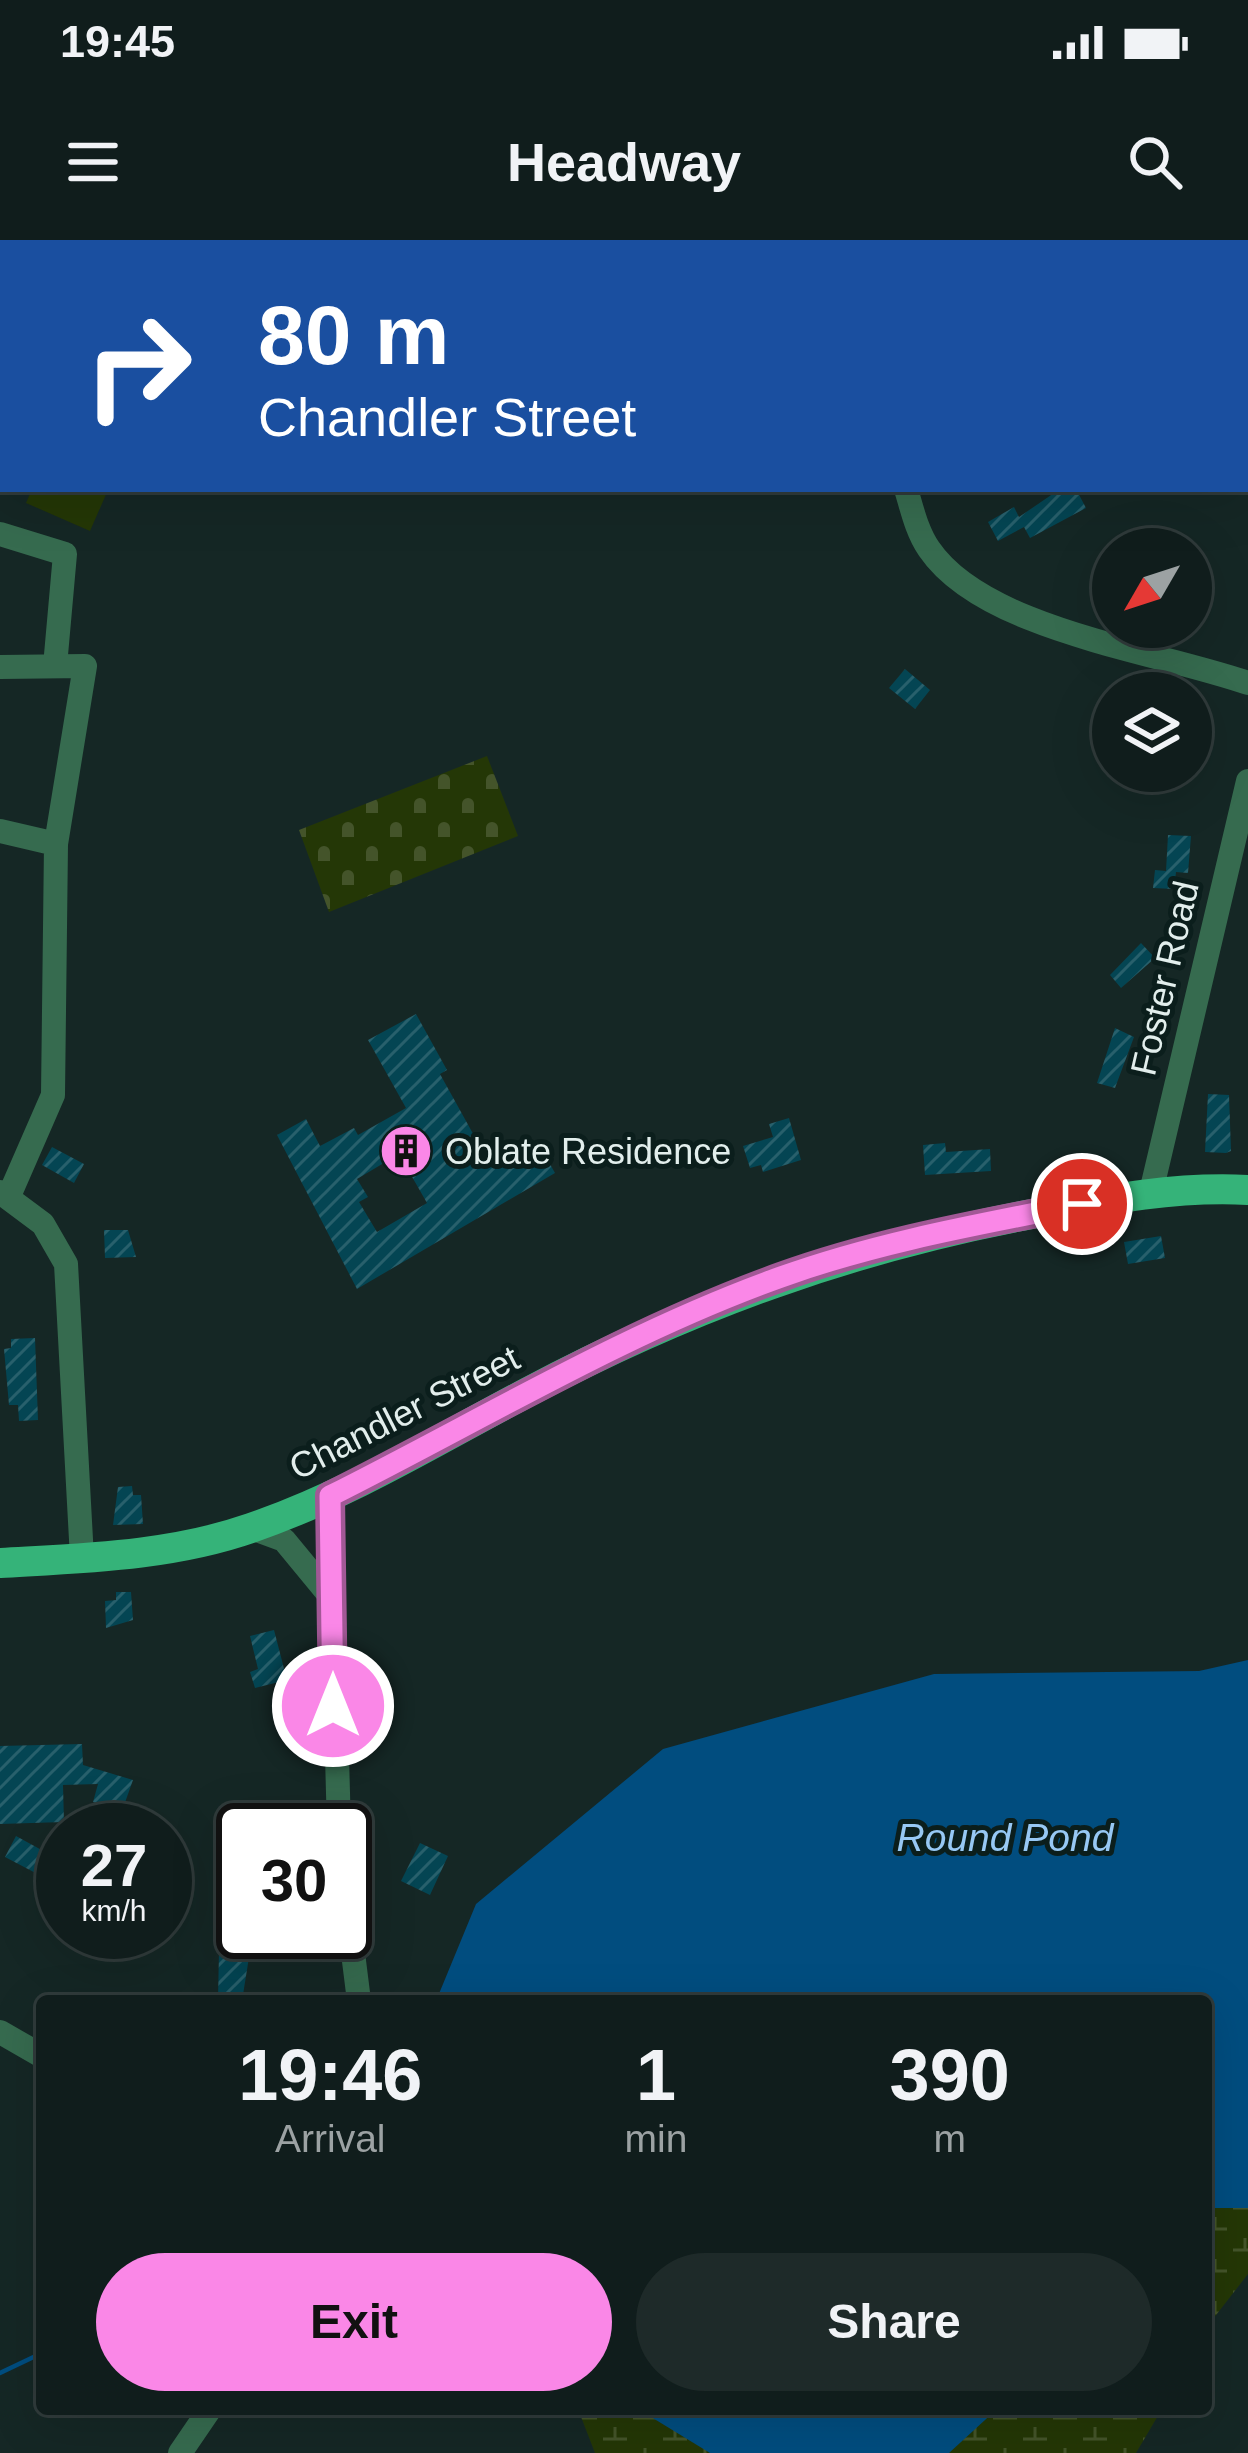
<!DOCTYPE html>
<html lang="en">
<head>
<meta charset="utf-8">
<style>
	body { margin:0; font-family:Helvetica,sans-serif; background:#1e2a29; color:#f1f3f6; height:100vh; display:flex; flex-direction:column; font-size:45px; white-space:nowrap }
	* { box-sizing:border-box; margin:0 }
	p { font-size:39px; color:#9ca2a3 }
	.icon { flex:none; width:66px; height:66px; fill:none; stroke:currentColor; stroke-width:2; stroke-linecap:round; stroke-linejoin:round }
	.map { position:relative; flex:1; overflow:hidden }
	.details { position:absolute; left:36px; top:1755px; width:1176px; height:420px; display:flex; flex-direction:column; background:#101d1c; border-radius:12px; box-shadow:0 12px 48px #0002,0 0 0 3px #303b3b }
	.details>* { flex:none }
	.guide { position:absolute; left:0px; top:0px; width:1248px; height:252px; box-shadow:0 12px 48px #0002,0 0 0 3px #303b3b; background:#1a4fa0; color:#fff; overflow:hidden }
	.needle { width:78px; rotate:231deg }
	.buttons { position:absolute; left:1092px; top:288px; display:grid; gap:24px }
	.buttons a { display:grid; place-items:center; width:120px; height:120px; border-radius:50%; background:#101d1c; box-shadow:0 12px 48px #0002,0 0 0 3px #303b3b; font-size:60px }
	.speed { position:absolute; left:36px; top:1563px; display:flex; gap:24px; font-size:60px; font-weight:700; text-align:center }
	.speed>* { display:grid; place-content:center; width:156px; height:156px; border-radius:50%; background:#101d1c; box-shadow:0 12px 48px #0002,0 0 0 3px #303b3b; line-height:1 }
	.speed small { font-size:30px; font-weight:400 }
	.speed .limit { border:6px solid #111; border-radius:18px; background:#fff; color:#111 }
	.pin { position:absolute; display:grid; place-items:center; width:102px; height:102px; color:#fff; margin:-51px; border:6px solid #fff; border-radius:50%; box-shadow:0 3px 12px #0007 }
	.me { position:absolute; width:132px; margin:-66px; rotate:0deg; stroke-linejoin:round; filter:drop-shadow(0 0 9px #0008) }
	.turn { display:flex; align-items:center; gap:42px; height:252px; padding:0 60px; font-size:54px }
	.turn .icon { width:156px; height:156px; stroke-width:2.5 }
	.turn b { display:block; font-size:84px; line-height:102px }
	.eta { display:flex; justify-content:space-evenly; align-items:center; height:204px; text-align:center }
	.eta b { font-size:72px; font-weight:600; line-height:84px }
	.action { display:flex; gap:24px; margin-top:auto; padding:24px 60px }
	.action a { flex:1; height:138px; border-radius:72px; background:#fa87e7; color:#111; font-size:48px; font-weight:600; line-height:138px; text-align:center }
	.action a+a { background:#1e2a29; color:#f1f3f6 }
	.status { display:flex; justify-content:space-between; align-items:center; height:84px; padding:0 60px; background:#101d1c; direction:ltr }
	.status svg { height:33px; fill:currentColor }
	header { display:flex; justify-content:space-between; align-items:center; height:156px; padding:0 60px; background:#101d1c; font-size:54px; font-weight:600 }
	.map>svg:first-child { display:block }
	.grass { fill:#243706 }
	.wetland { fill:url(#wetland-marsh) }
	.cemetery { fill:url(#cemetery-stones) }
	.water { fill:#014d7f }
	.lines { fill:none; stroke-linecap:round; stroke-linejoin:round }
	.stream { stroke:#014d7f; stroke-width:4.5 }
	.building { fill:url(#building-hatch); fill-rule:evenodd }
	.minor { stroke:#366b4f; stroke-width:24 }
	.major { stroke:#35b379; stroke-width:30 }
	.route-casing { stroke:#a25896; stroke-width:30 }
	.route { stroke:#fa87e7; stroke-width:21 }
	.labels { text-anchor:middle; stroke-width:10; stroke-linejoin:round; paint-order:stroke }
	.street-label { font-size:36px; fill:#e2eeec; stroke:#0b1e1c }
	.poi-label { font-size:36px; fill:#e2eeec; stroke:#0b1e1c; text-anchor:start }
	.water-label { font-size:39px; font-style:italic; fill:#97c8f4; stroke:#0b1e1c }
</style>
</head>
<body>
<div class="status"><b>19:45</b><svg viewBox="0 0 49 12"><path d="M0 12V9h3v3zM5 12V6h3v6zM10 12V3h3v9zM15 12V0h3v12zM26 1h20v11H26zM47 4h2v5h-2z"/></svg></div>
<header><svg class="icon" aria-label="menu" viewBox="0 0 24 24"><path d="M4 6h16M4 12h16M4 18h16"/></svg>Headway<svg class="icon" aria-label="search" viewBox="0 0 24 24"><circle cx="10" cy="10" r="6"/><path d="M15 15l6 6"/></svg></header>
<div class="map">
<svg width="1248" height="2213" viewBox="0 0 1248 2213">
	<defs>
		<pattern id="wetland-marsh" width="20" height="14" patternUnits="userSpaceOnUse" patternTransform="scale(3)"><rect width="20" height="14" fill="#243706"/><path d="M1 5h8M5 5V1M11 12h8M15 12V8" fill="none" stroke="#44542a"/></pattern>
		<pattern id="cemetery-stones" width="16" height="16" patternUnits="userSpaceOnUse" patternTransform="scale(3)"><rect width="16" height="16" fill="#243706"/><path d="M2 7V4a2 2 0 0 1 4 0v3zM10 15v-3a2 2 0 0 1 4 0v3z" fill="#44542a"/></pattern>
		<pattern id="building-hatch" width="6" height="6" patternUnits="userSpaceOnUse" patternTransform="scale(3)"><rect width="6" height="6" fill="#044553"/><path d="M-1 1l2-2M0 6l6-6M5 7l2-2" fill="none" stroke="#28606c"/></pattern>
	</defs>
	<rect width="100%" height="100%" fill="#152725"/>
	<!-- grass -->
	<path class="grass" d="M32 249H105L108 250 90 291 26 263Z"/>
	<!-- wetland -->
	<path class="wetland" d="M1206 1968H1248V2034L1206 2088Z
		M578 2169H743L758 2213H595Z
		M988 2169H1162L1136 2213H939Z"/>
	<!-- cemetery -->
	<path class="cemetery" d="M487 516 518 596 329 672 299 590Z"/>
	<!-- water -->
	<path class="water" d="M1248 1420V1968H1206V1761H436L476 1664 663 1509 934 1434 1199 1431Z
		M638 2169H997L949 2213H710Z"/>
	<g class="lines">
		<!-- stream -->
		<path class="stream" d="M0 2133 42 2113"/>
	</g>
	<!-- building -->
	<path class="building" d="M1060 249H1076L1086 268 1030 298 1024 287 998 301 988 282 1014 267 1019 277Z
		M905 429 930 450 915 469 889 448Z
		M1168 595 1191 596 1188 633 1176 632 1174 649 1153 648 1155 630 1166 631Z
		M1141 703 1155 718 1121 748 1110 735Z
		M416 774 447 830 440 834 492 928 538 903 555 933 357 1049 277 895 306 879 320 906 354 888 358 895 406 868 368 800ZM399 914 427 963 377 992 359 962 368 957 357 939Z
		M1115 788 1134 797 1115 848 1097 843Z
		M1208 854 1229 855 1231 911 1226 913 1205 912Z
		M789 878 801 920 763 932 761 925 750 928 743 906 773 897 769 884Z
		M945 903 946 912 990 909 991 931 925 935 923 905Z
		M52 907 84 924 74 943 42 925Z
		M104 990H128L136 1017 105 1018Z
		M1161 996 1165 1018 1128 1024 1124 1002Z
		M35 1098 38 1180 19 1181 18 1165H9L4 1109 11 1108V1099Z
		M132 1246 133 1255H141L143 1284 113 1285 118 1247Z
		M116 1352H131L133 1380 106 1388 105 1361 116 1360Z
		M274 1390 287 1440 255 1448 250 1432 258 1429 250 1396Z
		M82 1504 83 1525 133 1540 122 1571 93 1562 98 1544 63 1545 64 1582 0 1584V1506Z
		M16 1596 58 1619 47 1639 5 1617Z
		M420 1603 448 1616 430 1655 401 1641Z
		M219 1710 250 1711 242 1761H218Z"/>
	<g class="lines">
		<!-- minor -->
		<path class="minor" d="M109 0 112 3
			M152 3 154 0
			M906 249C912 269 917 292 929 309 984 390 1157 411 1248 443
			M0 294 65 314 55 426
			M0 427 85 426 56 604 53 855 9 956
			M0 591 56 604
			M0 952 43 984 66 1024 82 1318
			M1151 952 1248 541
			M330 1256 339 1590
			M251 1288 284 1300 331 1357
			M345 1649 359 1761
			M0 1792 42 1816
			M180 2213 210 2169"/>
		<!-- major -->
		<path class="major" d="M0 2 1 0
			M0 1323C84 1318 171 1316 251 1288 350 1254 437 1200 528 1152 691 1066 851 1008 1032 974 1105 960 1174 946 1248 950"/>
	</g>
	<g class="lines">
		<!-- route casing -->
		<g class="route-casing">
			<path id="route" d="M333 1466 330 1256C478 1182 624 1093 781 1037 878 1002 981 984 1082 964"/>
		</g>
		<!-- route -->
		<use href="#route" class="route"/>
	</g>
	<!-- icons -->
	<defs>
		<g id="building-disc" transform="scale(2.7)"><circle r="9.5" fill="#fa87e7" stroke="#0b1e1c"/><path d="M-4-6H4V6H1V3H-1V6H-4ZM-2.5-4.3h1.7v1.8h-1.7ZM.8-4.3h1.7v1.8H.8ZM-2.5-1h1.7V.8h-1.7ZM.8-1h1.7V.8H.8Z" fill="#111"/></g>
	</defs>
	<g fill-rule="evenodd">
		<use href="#building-disc" x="406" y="911"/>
	</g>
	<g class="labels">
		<!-- street labels -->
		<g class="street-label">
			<text transform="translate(1164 738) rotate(-77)" y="13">Foster Road</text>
			<text transform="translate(404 1172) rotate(-27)" y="13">Chandler Street</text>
		</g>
		<!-- poi labels -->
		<g class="poi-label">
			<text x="445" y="924">Oblate Residence</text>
		</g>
		<!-- water labels -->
		<g class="water-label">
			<text x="1005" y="1611">Round Pond</text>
		</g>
	</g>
</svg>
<div class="buttons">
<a><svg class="needle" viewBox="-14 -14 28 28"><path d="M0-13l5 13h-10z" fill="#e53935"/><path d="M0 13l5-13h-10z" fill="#9ca2a3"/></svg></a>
<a><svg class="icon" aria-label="layers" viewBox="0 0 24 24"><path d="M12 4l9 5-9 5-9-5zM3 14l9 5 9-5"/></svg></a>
</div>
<div class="speed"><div>27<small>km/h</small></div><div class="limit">30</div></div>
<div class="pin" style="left:1082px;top:964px;background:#d93025"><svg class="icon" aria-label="arrive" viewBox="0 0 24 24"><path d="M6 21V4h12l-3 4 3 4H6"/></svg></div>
<svg class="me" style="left:333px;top:1466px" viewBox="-20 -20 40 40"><circle r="17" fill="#fa87e7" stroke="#fff" stroke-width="3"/><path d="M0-11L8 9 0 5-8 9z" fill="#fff"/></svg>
<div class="guide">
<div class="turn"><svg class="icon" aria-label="right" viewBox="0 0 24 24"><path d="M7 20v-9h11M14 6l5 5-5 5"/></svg><div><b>80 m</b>Chandler Street</div></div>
</div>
<section class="details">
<div class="eta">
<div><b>19:46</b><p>Arrival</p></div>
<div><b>1</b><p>min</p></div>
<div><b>390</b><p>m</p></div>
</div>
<div class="action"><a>Exit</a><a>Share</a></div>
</section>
</div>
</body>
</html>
